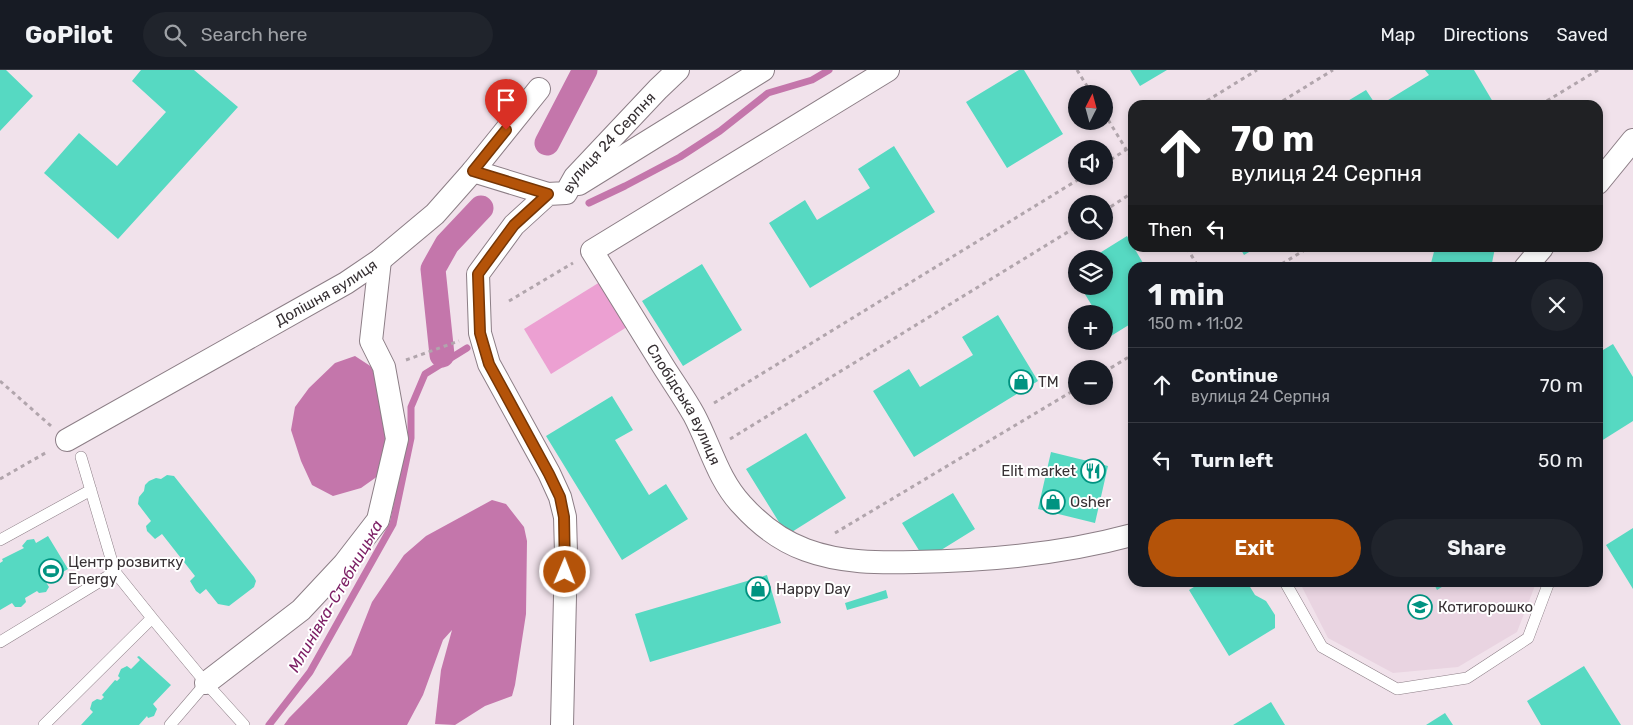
<!DOCTYPE html>
<html lang="en">
<head>
<meta charset="utf-8">
<style>
	body { margin:0; font-family:Rubik,sans-serif; background:#20242c; color:#f1f3f6; height:100vh; display:flex; flex-direction:column; font-size:19px; white-space:nowrap }
	* { box-sizing:border-box; margin:0 }
	p { font-size:16px; color:#9ea1a6 }
	.icon { flex:none; width:28px; height:28px; fill:none; stroke:currentColor; stroke-width:2; stroke-linecap:round; stroke-linejoin:round }
	.map { position:relative; flex:1; overflow:hidden }
	.drawer { position:absolute; left:1128px; top:192px; width:475px; height:325px; display:flex; flex-direction:column; background:#171b24; border-radius:15px; box-shadow:0 2px 8px #0003 }
	.drawer>* { flex:none }
	.guide { position:absolute; left:1128px; top:30px; width:475px; height:152px; border-radius:15px; box-shadow:0 2px 8px #0003; background:#202124; color:#fff; overflow:hidden }
	.needle { width:32px; rotate:6deg }
	.buttons { position:absolute; left:1068px; top:15px; display:grid; gap:10px }
	.buttons a { display:grid; place-items:center; width:45px; height:45px; border-radius:50%; background:#171b24; box-shadow:0 2px 8px #0003; font-size:25px }
	.pin { position:absolute; display:grid; place-items:center; width:42px; height:42px; color:#fff; margin:-51px -21px; border-radius:50% 50% 50% 0; rotate:-45deg; box-shadow:0 0 5px #0007 }
	.pin .icon { rotate:45deg }
	.me { position:absolute; width:55px; margin:-28px; rotate:1deg; stroke-linejoin:round; filter:drop-shadow(0 0 4px #0008) }
	.turn { display:flex; align-items:center; gap:18px; height:105px; padding:0 20px; font-size:22px }
	.turn .icon { width:65px; height:65px; stroke-width:2.5 }
	.turn b { display:block; font-size:35px; line-height:42px }
	.then { display:flex; align-items:center; height:48px; padding:0 20px; background:#0003; gap:10px; font-size:19px }
	.round { display:grid; place-items:center; flex:none; width:52px; height:52px; border-radius:26px; background:#20242c }
	.overview { display:flex; align-items:center; justify-content:space-between; height:85px; padding:0 20px }
	h1 { font-size:30px; font-weight:700; line-height:38px }
	.action { display:flex; gap:10px; margin-top:auto; padding:10px 20px }
	.action a { flex:1; height:58px; border-radius:30px; background:#b45309; color:#fff; font-size:20px; font-weight:700; line-height:58px; text-align:center }
	.action a+a { background:#20242c; color:#f1f3f6 }
	ul { padding:0; list-style:none }
	li { display:flex; align-items:center; gap:15px; height:75px; padding:0 20px; border-top:1px solid #363941 }
	li div { flex:1 }
	li b { display:block; font-size:19px }
	li em { font-style:normal }
	header { display:flex; align-items:center; gap:30px; box-sizing:border-box; height:70px; padding:0 25px; background:#171b24; border-bottom:1px solid #363941 }
	header strong { font-size:24px }
	nav { display:flex; gap:28px; margin-inline-start:auto; font-size:18px }
	.search { width:350px; height:45px; background:#20242c; display:flex; align-items:center; gap:12px; box-sizing:border-box; padding:0 18px; border-radius:28px; color:#9ea1a6; font-size:19px }
	.map>svg:first-child { display:block }
	.built { fill:#e9d4e1 }
	.green { fill:#eca0d2 }
	.water { fill:#c476ab }
	.lines { fill:none; stroke-linecap:round; stroke-linejoin:round }
	.stream { stroke:#c476ab; stroke-width:7 }
	.canal { stroke:#c476ab; stroke-width:25 }
	.building { fill:#56d9c2 }
	.lane-casing { stroke:#8c7e86; stroke-width:12 }
	.street-casing { stroke:#8c7e86; stroke-width:24 }
	.path { stroke:#b1a5ac; stroke-width:3; stroke-dasharray:4 4; stroke-linecap:butt }
	.lane { stroke:#fff; stroke-width:11 }
	.street { stroke:#fff; stroke-width:22 }
	.route-casing { stroke:#753606; stroke-width:12 }
	.route { stroke:#b45309; stroke-width:9 }
	.labels { text-anchor:middle; stroke-width:4; stroke-linejoin:round; paint-order:stroke }
	.street-label { font-size:15px; fill:#373134; stroke:#fff }
	.poi-label { font-size:15px; fill:#373134; stroke:#fff; text-anchor:start }
	.water-label { font-size:16px; font-style:italic; fill:#7c1e64; stroke:#fff }
</style>
</head>
<body>
<header>
<strong>GoPilot</strong>
<div class="search"><svg class="icon" aria-label="search" viewBox="0 0 24 24"><circle cx="10" cy="10" r="6"/><path d="M15 15l6 6"/></svg>Search here</div>
<nav><a>Map</a><a>Directions</a><a>Saved</a></nav>
</header>
<div class="map">
<svg width="1633" height="655" viewBox="0 0 1633 655">
	<rect width="100%" height="100%" fill="#f1e2eb"/>
	<!-- built -->
	<path class="built" d="M1300 513H1536L1517 562 1458 597 1393 603 1328 568Z"/>
	<!-- green -->
	<path class="green" d="M600 212 627 257 551 304 524 259Z"/>
	<!-- water -->
	<path class="water" d="M355 286 384 305 399 351 385 401 361 418 333 426 312 415 301 391 291 360 295 337 309 318 335 293Z
		M492 430 506 434 524 457 527 471 526 544 515 615 512 626 485 636 455 655 435 654 441 600 452 560 443 570 423 625 407 655H284L289 648 351 585 372 532 404 485 426 466Z"/>
	<g class="lines">
		<!-- stream -->
		<path class="stream" d="M589 133 625 116 680 87 720 61 768 23 812 10 829 0
			M269 655 310 602 393 454 411 368V337L425 304 467 278"/>
		<!-- canal -->
		<path class="canal" d="M547 73 585 0
			M442 285 433 199 447 174 481 138"/>
	</g>
	<!-- building -->
	<path class="building" d="M0 0H6L33 26 0 61Z
		M141 0H194L238 37 118 169 44 103 79 63 117 96 166 42 132 11Z
		M1019 0H1024L1063 64 1007 98 966 32Z
		M1130 0H1167L1140 16Z
		M1425 0H1474L1493 32 1488 35H1380L1429 5Z
		M1366 20 1376 35H1341Z
		M894 76 935 142 810 218 769 153 805 130 817 150 870 118 858 99Z
		M1127 166 1146 198H1132V253L1111 266 1104 255V244H1097L1080 216H1104V189H1090Z
		M1240 178H1256L1244 185Z
		M1435 178H1495L1491 198H1451L1431 193Z
		M702 194 742 260 683 296 642 231Z
		M1076 197V211L1070 201Z
		M998 245 1038 311 914 387 873 321 909 299 920 317 973 285 962 267Z
		M1613 274 1633 307V351L1598 373V283Z
		M612 326 633 360 615 370 649 425 666 414 688 449 622 490 546 366Z
		M806 363 846 428 787 465 746 399Z
		M1051 382 1108 396 1095 453 1038 439Z
		M167 405 174 406 254 507 256 511 254 517 229 536 218 534 206 519 200 524 196 521 190 511 195 506 162 464 155 469 147 461 146 456 151 451 138 434 139 427 144 421 145 415 149 411 156 408 161 409Z
		M953 423 975 459 925 490 902 453Z
		M1633 458V519L1606 475Z
		M48 466 68 499 46 512 49 517 46 522 39 523 37 521 25 528 26 532 21 537H15L12 533 0 540V493L3 491 2 489 24 478 22 476 27 470 34 469 36 473Z
		M767 505 781 553 650 592 635 544Z
		M1202 512H1247L1255 525 1266 531 1275 545V558L1229 586 1189 520Z
		M1433 512H1450L1437 520Z
		M886 520 888 528 847 540 845 533Z
		M139 586 171 615 153 634 157 639 154 646 148 648 147 646 139 655H81L93 642 90 639 92 632 97 629 101 630 104 627 102 625 115 610 117 611 120 608 118 606 121 599 127 596 131 599 140 590 137 587Z
		M1584 596 1621 655H1541L1527 631Z
		M1271 632 1285 655H1233L1248 646Z
		M1445 643 1453 655H1426Z"/>
	<g class="lines">
		<!-- lane casing -->
		<g class="lane-casing">
			<path id="lane" d="M81 387 115 502
				M0 470 91 420
				M1285 512 1322 577 1397 619 1467 608 1528 568 1549 512
				M152 548 206 613 244 655
				M0 572 115 502 152 548 44 655
				M170 655 206 613"/>
		</g>
		<!-- street casing -->
		<g class="street-casing">
			<g id="street">
				<path id="s1" d="M888 0 592 181C615 218 637 254 660 291 671 309 684 327 694 345 710 375 718 410 742 435 760 455 781 471 806 480 841 493 879 493 915 492 988 491 1062 484 1132 465"/>
				<path d="M473 101 548 124"/>
				<path d="M1598 113 1633 70"/>
				<path d="M579 114 763 0"/>
				<path d="M1525 198 1542 178"/>
				<path id="s2" d="M67 370 346 213 380 190 435 144 473 101 539 19"/>
				<path d="M206 613 301 540 344 494 378 450 397 369 384 297 371 271 380 190"/>
				<path id="s3" d="M562 655 566 483 565 447 560 427 549 403 489 294 480 263 478 204 514 155 548 124 566 123 575 107 658 19 678 0"/>
			</g>
		</g>
		<!-- path -->
		<path class="path" d="M1077 0 1092 24
			M1200 35 1257 0
			M1276 35 1333 0
			M1540 35 1598 0
			M1104 43 1132 89
			M1104 94 1132 76
			M1104 141 1132 123
			M1187 178 1199 198
			M1275 198 1308 178
			M509 231 573 193
			M406 290 459 271
			M1104 302 1132 285
			M0 311 51 356
			M714 333 1084 106
			M730 369 1076 157
			M0 409 47 382
			M835 463 1076 319"/>
		<!-- lane -->
		<use href="#lane" class="lane"/>
		<!-- street -->
		<use href="#street" class="street"/>
	</g>
	<g class="lines">
		<!-- route casing -->
		<g class="route-casing">
			<path id="route" d="M506 60 473 101 548 124 514 155 478 204 480 263 489 294 549 404 560 427 564 447 565 502"/>
		</g>
		<!-- route -->
		<use href="#route" class="route"/>
	</g>
	<!-- icons -->
	<defs>
		<g id="shop-ring" transform="scale(1.25)"><circle r="9.5" fill="#fff" stroke="#009381" stroke-width="1.5"/><path d="M-5-2.5h2.3a2.7 3.5 0 0 1 5.4 0H5L5.5 6h-11ZM-1.5-2.5h3a1.5 2.3 0 0 0-3 0Z" fill="#009381"/></g>
		<g id="restaurant-ring" transform="scale(1.25)"><circle r="9.5" fill="#fff" stroke="#009381" stroke-width="1.5"/><path d="M-5-6h1v4h1v-4h1v4h1v-4h1v5L-1.5 .5V6h-2V.5L-5-1ZM5-6V6H3V1.5H1.5Q1.5-4 5-6Z" fill="#009381"/></g>
		<g id="stadium-ring" transform="scale(1.25)"><circle r="9.5" fill="#fff" stroke="#009381" stroke-width="1.5"/><path d="M0-5a6.5 5 0 1 0 0 10a6.5 5 0 1 0 0-10ZM-3.5-1.8h7v3.6h-7Z" fill="#009381"/></g>
		<g id="school-ring" transform="scale(1.25)"><circle r="9.5" fill="#fff" stroke="#009381" stroke-width="1.5"/><path d="M0-5L7-2L0 1L-7-2ZM-4 1L0 2.5L4 1V4Q0 6-4 4Z" fill="#009381"/></g>
	</defs>
	<g fill-rule="evenodd">
		<use href="#shop-ring" x="1021" y="312"/>
		<use href="#restaurant-ring" x="1093" y="401"/>
		<use href="#shop-ring" x="1053" y="432"/>
		<use href="#stadium-ring" x="51" y="501"/>
		<use href="#shop-ring" x="758" y="519"/>
		<use href="#school-ring" x="1420" y="537"/>
	</g>
	<g class="labels">
		<!-- street labels -->
		<g class="street-label">
			<text dy="5" stroke="none"><textPath href="#s3" startOffset="662">вулиця 24 Серпня</textPath></text>
			<text dy="5" stroke="none"><textPath href="#s2" startOffset="298">Долішня вулиця</textPath></text>
			<text dy="5" stroke="none"><textPath href="#s1" startOffset="526">Слобідська вулиця</textPath></text>
		</g>
		<!-- poi labels -->
		<g class="poi-label">
			<text x="1038" y="317">TM</text>
			<text x="1076" y="406" text-anchor="end">Elit market</text>
			<text x="1070" y="437">Osher</text>
			<text x="68" y="497">Центр розвитку<tspan x="68" dy="17">Energy</tspan></text>
			<text x="776" y="524">Happy Day</text>
			<text x="1438" y="542">Котигорошко</text>
		</g>
		<!-- water labels -->
		<g class="water-label">
			<text transform="translate(335 526) rotate(-60)" y="6">Млинівка-Стебницька</text>
		</g>
	</g>
</svg>
<div class="buttons">
<a><svg class="needle" viewBox="-14 -14 28 28"><path d="M0-13l5 13h-10z" fill="#e53935"/><path d="M0 13l5-13h-10z" fill="#9ea1a6"/></svg></a>
<a><svg class="icon" aria-label="sound" viewBox="0 0 24 24"><path d="M4 9h4l5-4v14l-5-4H4zM17 9q2 3 0 6"/></svg></a>
<a><svg class="icon" aria-label="search" viewBox="0 0 24 24"><circle cx="10" cy="10" r="6"/><path d="M15 15l6 6"/></svg></a>
<a><svg class="icon" aria-label="layers" viewBox="0 0 24 24"><path d="M12 4l9 5-9 5-9-5zM3 14l9 5 9-5"/></svg></a>
<a>+</a>
<a>−</a>
</div>
<div class="pin" style="left:506px;top:60px;background:#d93025"><svg class="icon" aria-label="arrive" viewBox="0 0 24 24"><path d="M6 21V4h12l-3 4 3 4H6"/></svg></div>
<svg class="me" style="left:565px;top:502px" viewBox="-20 -20 40 40"><circle r="17" fill="#b45309" stroke="#fff" stroke-width="3"/><path d="M0-11L8 9 0 5-8 9z" fill="#fff"/></svg>
<div class="guide">
<div class="turn"><svg class="icon" aria-label="ahead" viewBox="0 0 24 24"><path d="M12 20V5M6 11l6-6 6 6"/></svg><div><b>70 m</b>вулиця 24 Серпня</div></div>
<div class="then">Then<svg class="icon" aria-label="left" viewBox="0 0 24 24"><path d="M17 20v-9H6M10 6l-5 5 5 5"/></svg></div>
</div>
<section class="drawer">
<div class="overview"><div><h1>1 min</h1><p>150 m · 11:02</p></div><a class="round"><svg class="icon" aria-label="close" viewBox="0 0 24 24"><path d="M6 6l12 12M18 6L6 18"/></svg></a></div>
<ul>
<li><svg class="icon" aria-label="ahead" viewBox="0 0 24 24"><path d="M12 20V5M6 11l6-6 6 6"/></svg><div><b>Continue</b><p>вулиця 24 Серпня</p></div><em>70 m</em></li>
<li><svg class="icon" aria-label="left" viewBox="0 0 24 24"><path d="M17 20v-9H6M10 6l-5 5 5 5"/></svg><div><b>Turn left</b></div><em>50 m</em></li>
</ul>
<div class="action"><a>Exit</a><a>Share</a></div>
</section>
</div>
</body>
</html>
